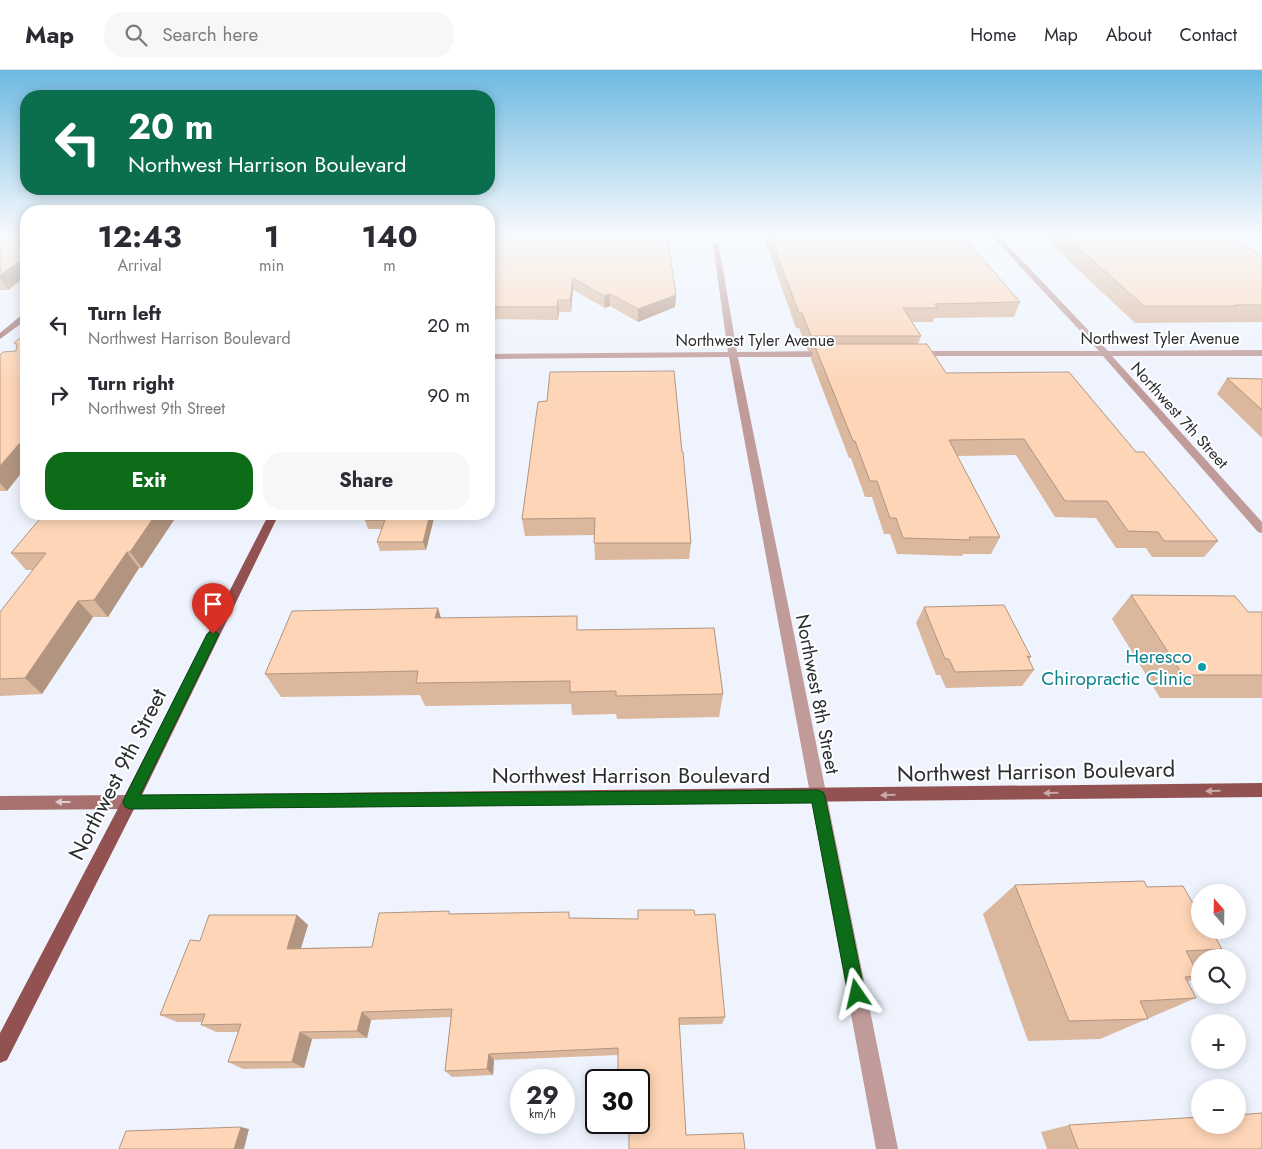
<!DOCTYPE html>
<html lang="en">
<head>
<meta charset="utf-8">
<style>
	body { margin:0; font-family:Jost,sans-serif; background:#f7f7f7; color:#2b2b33; height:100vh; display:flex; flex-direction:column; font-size:19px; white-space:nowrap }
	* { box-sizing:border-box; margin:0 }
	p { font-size:16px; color:#7c7c81 }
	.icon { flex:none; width:28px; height:28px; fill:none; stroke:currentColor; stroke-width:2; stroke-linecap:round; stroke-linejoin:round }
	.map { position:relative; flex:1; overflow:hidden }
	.sheet { position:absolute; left:20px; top:135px; width:475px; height:315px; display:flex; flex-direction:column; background:#fff; border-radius:20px; box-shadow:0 2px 12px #0003 }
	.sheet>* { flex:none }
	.hud { position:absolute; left:20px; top:20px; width:475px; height:105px; border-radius:20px; box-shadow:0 2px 12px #0003; background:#0b6e4f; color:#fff; overflow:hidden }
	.needle { width:32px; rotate:340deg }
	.buttons { position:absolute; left:1191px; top:814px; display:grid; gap:10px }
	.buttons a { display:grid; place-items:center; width:55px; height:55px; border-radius:50%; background:#fff; box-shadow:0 2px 12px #0003; font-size:25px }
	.speed { position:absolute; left:510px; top:999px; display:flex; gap:10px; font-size:25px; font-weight:700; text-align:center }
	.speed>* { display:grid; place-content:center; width:65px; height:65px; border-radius:50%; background:#fff; box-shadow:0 2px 12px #0003; line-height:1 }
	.speed small { font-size:12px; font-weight:400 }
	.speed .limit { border:2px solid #111; border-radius:8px; background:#fff; color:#111 }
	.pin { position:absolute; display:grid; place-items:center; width:42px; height:42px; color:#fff; margin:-51px -21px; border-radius:50% 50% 50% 0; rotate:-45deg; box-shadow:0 0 5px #0007 }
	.pin .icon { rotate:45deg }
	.me { position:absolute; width:55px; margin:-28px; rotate:349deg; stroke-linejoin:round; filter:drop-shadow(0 0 4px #0008) }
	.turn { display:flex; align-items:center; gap:18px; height:105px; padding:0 25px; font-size:22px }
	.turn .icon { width:65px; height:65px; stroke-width:2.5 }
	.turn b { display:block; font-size:35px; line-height:42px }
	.eta { display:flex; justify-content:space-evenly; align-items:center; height:85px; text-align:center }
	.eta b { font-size:30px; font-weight:700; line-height:35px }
	.action { display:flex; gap:10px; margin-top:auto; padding:10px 25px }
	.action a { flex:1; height:58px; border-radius:20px; background:#0c6c18; color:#fff; font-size:20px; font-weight:700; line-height:58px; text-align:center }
	.action a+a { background:#f7f7f7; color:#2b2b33 }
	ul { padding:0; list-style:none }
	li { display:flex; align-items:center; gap:15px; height:70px; padding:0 25px }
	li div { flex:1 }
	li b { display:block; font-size:19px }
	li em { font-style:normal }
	header { display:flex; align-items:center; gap:30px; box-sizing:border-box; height:70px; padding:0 25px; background:#fff; border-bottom:1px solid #e1e1e2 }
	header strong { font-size:24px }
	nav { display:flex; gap:28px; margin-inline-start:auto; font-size:18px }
	.search { width:350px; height:45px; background:#f7f7f7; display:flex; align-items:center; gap:12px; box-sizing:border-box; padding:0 18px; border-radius:20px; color:#7c7c81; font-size:19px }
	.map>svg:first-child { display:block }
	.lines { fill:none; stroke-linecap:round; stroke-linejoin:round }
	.street { fill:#c19b9a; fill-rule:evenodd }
	.secondary { fill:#a6716f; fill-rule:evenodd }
	.primary { fill:#925251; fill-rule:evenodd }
	.wall { fill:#dab79d }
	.shaded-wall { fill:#b29580 }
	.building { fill:#fed5b7; stroke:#b29580 }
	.oneway { fill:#c8a8a8 }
	.oneway2 { fill:#e0cdcd }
	.route { fill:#0c6c18; stroke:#084610 }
	.culture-dot { fill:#0f9aa8; stroke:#fff; stroke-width:2 }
	.labels { text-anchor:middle; stroke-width:4; stroke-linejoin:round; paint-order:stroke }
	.far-street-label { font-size:16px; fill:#2b2d31; stroke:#fff }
	.culture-label { font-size:19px; fill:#0d838f; stroke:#fff; text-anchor:end }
	.street-label { font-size:19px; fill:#2b2d31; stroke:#fff }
	.near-street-label { font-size:22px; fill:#2b2d31; stroke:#fff }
</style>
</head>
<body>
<header>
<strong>Map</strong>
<div class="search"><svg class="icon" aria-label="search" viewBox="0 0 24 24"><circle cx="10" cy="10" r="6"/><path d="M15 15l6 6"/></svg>Search here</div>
<nav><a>Home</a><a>Map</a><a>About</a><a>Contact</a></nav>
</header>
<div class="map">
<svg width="1262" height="1079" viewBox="0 0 1262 1079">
	<rect width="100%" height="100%" fill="#eef3fd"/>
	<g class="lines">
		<!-- street -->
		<path class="street" d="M990 164H997L1108 281 1262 280V286H1112L1262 452V463L1258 462 1103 286H914V282L917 281H1099Z
			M716 173 719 175 737 282 830 281 834 284 830 287H738L898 1079H876L729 287 489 289V284L728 282 713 175Z"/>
		<!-- secondary -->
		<path class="secondary" d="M23 244H26V250L0 269V263Z
			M130 725 136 727 138 732 136 737 130 739 0 740V726Z"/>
		<!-- primary -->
		<path class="primary" d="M269 444H279L142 725 1262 713V727L134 739 7 990 0 993V963L124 727Z"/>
	</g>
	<!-- wall -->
	<path class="wall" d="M0 164H26V206L8 220H0Z
		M489 164 676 225 675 237 638 252 610 236 605 238 573 220 571 242H559L558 250 489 249Z
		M765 164H961L1020 232 1014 247 934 248 933 252H912L921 266 918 274 946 303 1136 382 1218 471 1204 487H1152L1146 478H1116L1096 448 1055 447 1016 385 957 386 1000 467 991 484H963L962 486 897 484 890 464H884L872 427H865L851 388H849L811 289 813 281H808L799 258H796L764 167Z
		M1040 164H1230L1262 187V252L1135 253Z
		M26 263V397L7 421H0V285L16 281 17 276 14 273Z
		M1227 308 1262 309V368L1217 324Z
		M682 382 691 473 689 489 595 490 594 465 525 466 522 449Z
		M44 444H178L142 498H139L108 547H93L42 624 0 626V542L33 500H26L11 483Z
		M435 444 426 480 380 481 377 472 382 459H368L365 450Z
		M1131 525 1248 542H1262V628H1160L1112 549Z
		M924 537 1031 587 1029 590 1034 600 1022 616 946 618 940 605H936L916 553Z
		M438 538 441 548 578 560 723 624 719 647 617 649 616 644 572 645 571 634 425 636 420 625 281 627 265 604Z
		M1015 815 1147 817 1192 832 1222 879 1205 888H1200V890L1193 893 1199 906 1187 912 1196 928 1100 969 1028 971 983 844Z
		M638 840 695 845 725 947 722 954 679 955 686 1065 745 1079 629 1053 619 1054V1052H639L618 985 494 990 493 1005 452 1007 445 1001 451 947 371 950 367 968 312 969 304 998 243 999 228 992 238 962H216L201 955 202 952H177L160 945 200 871 297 845 308 855 301 878 372 877 451 844 570 848 638 849Z
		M1069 1055 1262 1079H1047L1041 1062Z"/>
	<!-- shaded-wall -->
	<path class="shaded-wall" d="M26 187V206L8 220 0 208V205Z
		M573 208V220L571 242 570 230Z
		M610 224V236L605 238 604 226Z
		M676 225 675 237 638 252V239Z
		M558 230 559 242 558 250 557 237Z
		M19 374 26 383V397L7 421 0 413V396Z
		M156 444H178L142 498 130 482Z
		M430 444H435L426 480 423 472Z
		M127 482 139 498 108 547 94 530Z
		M78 531 93 547 42 624 25 608Z
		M438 538 445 562 435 548Z
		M297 845 308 855 298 888 287 879Z
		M362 942 371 950 367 968 357 961Z
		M300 962 312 969 304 998 292 992Z
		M489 984 494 990 493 1005 487 999Z
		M241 1057 249 1059 244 1079H234Z"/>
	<!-- building -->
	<path class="building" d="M0 164H26V187L0 205Z
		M489 164H667L676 225 638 239 610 224 604 226 573 208 570 230H558L557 237H489Z
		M769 164H961L1020 232 935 234 938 238H903L921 266H811L802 243H799Z
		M1063 164H1230L1262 187V235H1235L1236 236H1144Z
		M26 263V374H19L0 396V285L3 282 16 281 17 274 14 273Z
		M814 274H927L946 303 1069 302 1136 382H1144L1218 471H1164L1158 462 1128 461 1107 431H1065L1024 369 949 370 1000 467H969L970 470 903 468 896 448H890L877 411H870L855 371H853Z
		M674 301 682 382H683L691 473H594L595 448 522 449 538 332 547 331 550 302Z
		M1227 308 1262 309V340Z
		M44 444H156L130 482H127L94 530 78 531 25 608 0 609V542L46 483H11Z
		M367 444H430L423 472H377L385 450H365Z
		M1131 525 1235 526 1248 542H1262V605H1183Z
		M1004 535 1031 587 1027 586 1034 600 955 602 949 589H945L924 537Z
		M438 538 435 548 577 546V560L714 558 723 624 616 626V621L570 622V611L416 613 418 601 265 604 292 541Z
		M1144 811 1147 817 1183 816 1192 832H1195L1200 840V860H1211L1222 879 1186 881 1199 906 1185 907 1196 928 1140 931 1148 949 1069 951 1015 815Z
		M638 840H694L695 845 715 844 725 947 679 948 686 1065 743 1063 745 1079H629V1052H639V1010H618V978L489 984 487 999 445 1001 452 939 362 942 357 961 300 962 292 992H228L241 954 201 955 205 944 160 945 190 870 200 871 209 845H297L287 879 372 877 379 843 449 841V844L569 842V848L638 849Z
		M1262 1043V1079H1078L1069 1055 1200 1047V1055H1238V1045Z
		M241 1057 234 1079H119L126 1061Z"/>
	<!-- one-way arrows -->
	<defs><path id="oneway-solid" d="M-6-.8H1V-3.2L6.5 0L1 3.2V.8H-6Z" transform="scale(1.25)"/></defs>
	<g class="oneway">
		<use href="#oneway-solid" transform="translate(1213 721) rotate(179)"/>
		<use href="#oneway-solid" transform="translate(1051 723) rotate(179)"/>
		<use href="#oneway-solid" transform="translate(888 725) rotate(179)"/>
	</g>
	<use class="oneway2" href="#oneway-solid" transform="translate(63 732) rotate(180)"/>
	<!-- sky -->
	<linearGradient id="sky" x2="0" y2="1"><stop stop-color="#6db9e0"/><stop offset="0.52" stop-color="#f7fafe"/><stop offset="1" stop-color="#f7fafe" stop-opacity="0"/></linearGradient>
	<rect width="1262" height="315" fill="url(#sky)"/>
	<!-- route -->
	<path class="route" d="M213 560 219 564 140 725 818 720 823 722 825 726 865 924 863 931 857 933 851 931 848 924 812 733 130 739 125 737 123 732 125 727 207 564Z"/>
	<!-- markers -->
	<circle class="culture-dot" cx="1202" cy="597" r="5"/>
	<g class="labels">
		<!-- far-street labels -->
		<g class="far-street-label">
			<text x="1160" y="274">Northwest Tyler Avenue</text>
			<text x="755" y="276">Northwest Tyler Avenue</text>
			<text transform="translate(1180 345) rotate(48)" y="6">Northwest 7th Street</text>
		</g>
		<!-- culture labels -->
		<g class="culture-label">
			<text x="1192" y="593">Heresco<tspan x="1192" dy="22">Chiropractic Clinic</tspan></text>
		</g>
		<!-- street labels -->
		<g class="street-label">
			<text transform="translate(818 624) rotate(79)" y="7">Northwest 8th Street</text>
		</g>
		<!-- near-street labels -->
		<g class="near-street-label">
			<text transform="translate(1036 701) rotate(-1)" y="8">Northwest Harrison Boulevard</text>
			<text transform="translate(117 704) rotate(-63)" y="8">Northwest 9th Street</text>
			<text x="631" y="713">Northwest Harrison Boulevard</text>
		</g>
	</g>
</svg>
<div class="buttons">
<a><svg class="needle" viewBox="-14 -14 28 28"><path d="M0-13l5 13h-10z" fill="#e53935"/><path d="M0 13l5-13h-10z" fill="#7c7c81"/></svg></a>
<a><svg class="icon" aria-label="search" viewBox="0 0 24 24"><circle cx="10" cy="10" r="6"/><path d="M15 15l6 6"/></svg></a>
<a>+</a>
<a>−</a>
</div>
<div class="speed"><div>29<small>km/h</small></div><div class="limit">30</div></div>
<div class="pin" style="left:213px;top:564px;background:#d93025"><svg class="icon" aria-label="arrive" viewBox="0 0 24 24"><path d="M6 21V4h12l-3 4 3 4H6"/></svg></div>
<svg class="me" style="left:857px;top:924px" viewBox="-20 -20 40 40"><path d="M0-17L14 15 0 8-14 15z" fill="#0c6c18" stroke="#fff" stroke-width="4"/></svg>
<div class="hud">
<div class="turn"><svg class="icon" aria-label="left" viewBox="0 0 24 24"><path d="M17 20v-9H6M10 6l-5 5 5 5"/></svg><div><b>20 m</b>Northwest Harrison Boulevard</div></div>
</div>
<section class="sheet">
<div class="eta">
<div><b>12:43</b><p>Arrival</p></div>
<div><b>1</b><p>min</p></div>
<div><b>140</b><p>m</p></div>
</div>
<ul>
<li><svg class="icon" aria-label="left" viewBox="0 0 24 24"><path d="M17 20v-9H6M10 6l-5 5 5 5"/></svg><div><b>Turn left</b><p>Northwest Harrison Boulevard</p></div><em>20 m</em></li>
<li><svg class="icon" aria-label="right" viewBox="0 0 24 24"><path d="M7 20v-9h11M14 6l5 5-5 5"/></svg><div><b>Turn right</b><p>Northwest 9th Street</p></div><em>90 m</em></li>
</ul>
<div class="action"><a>Exit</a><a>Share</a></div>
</section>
</div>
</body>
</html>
